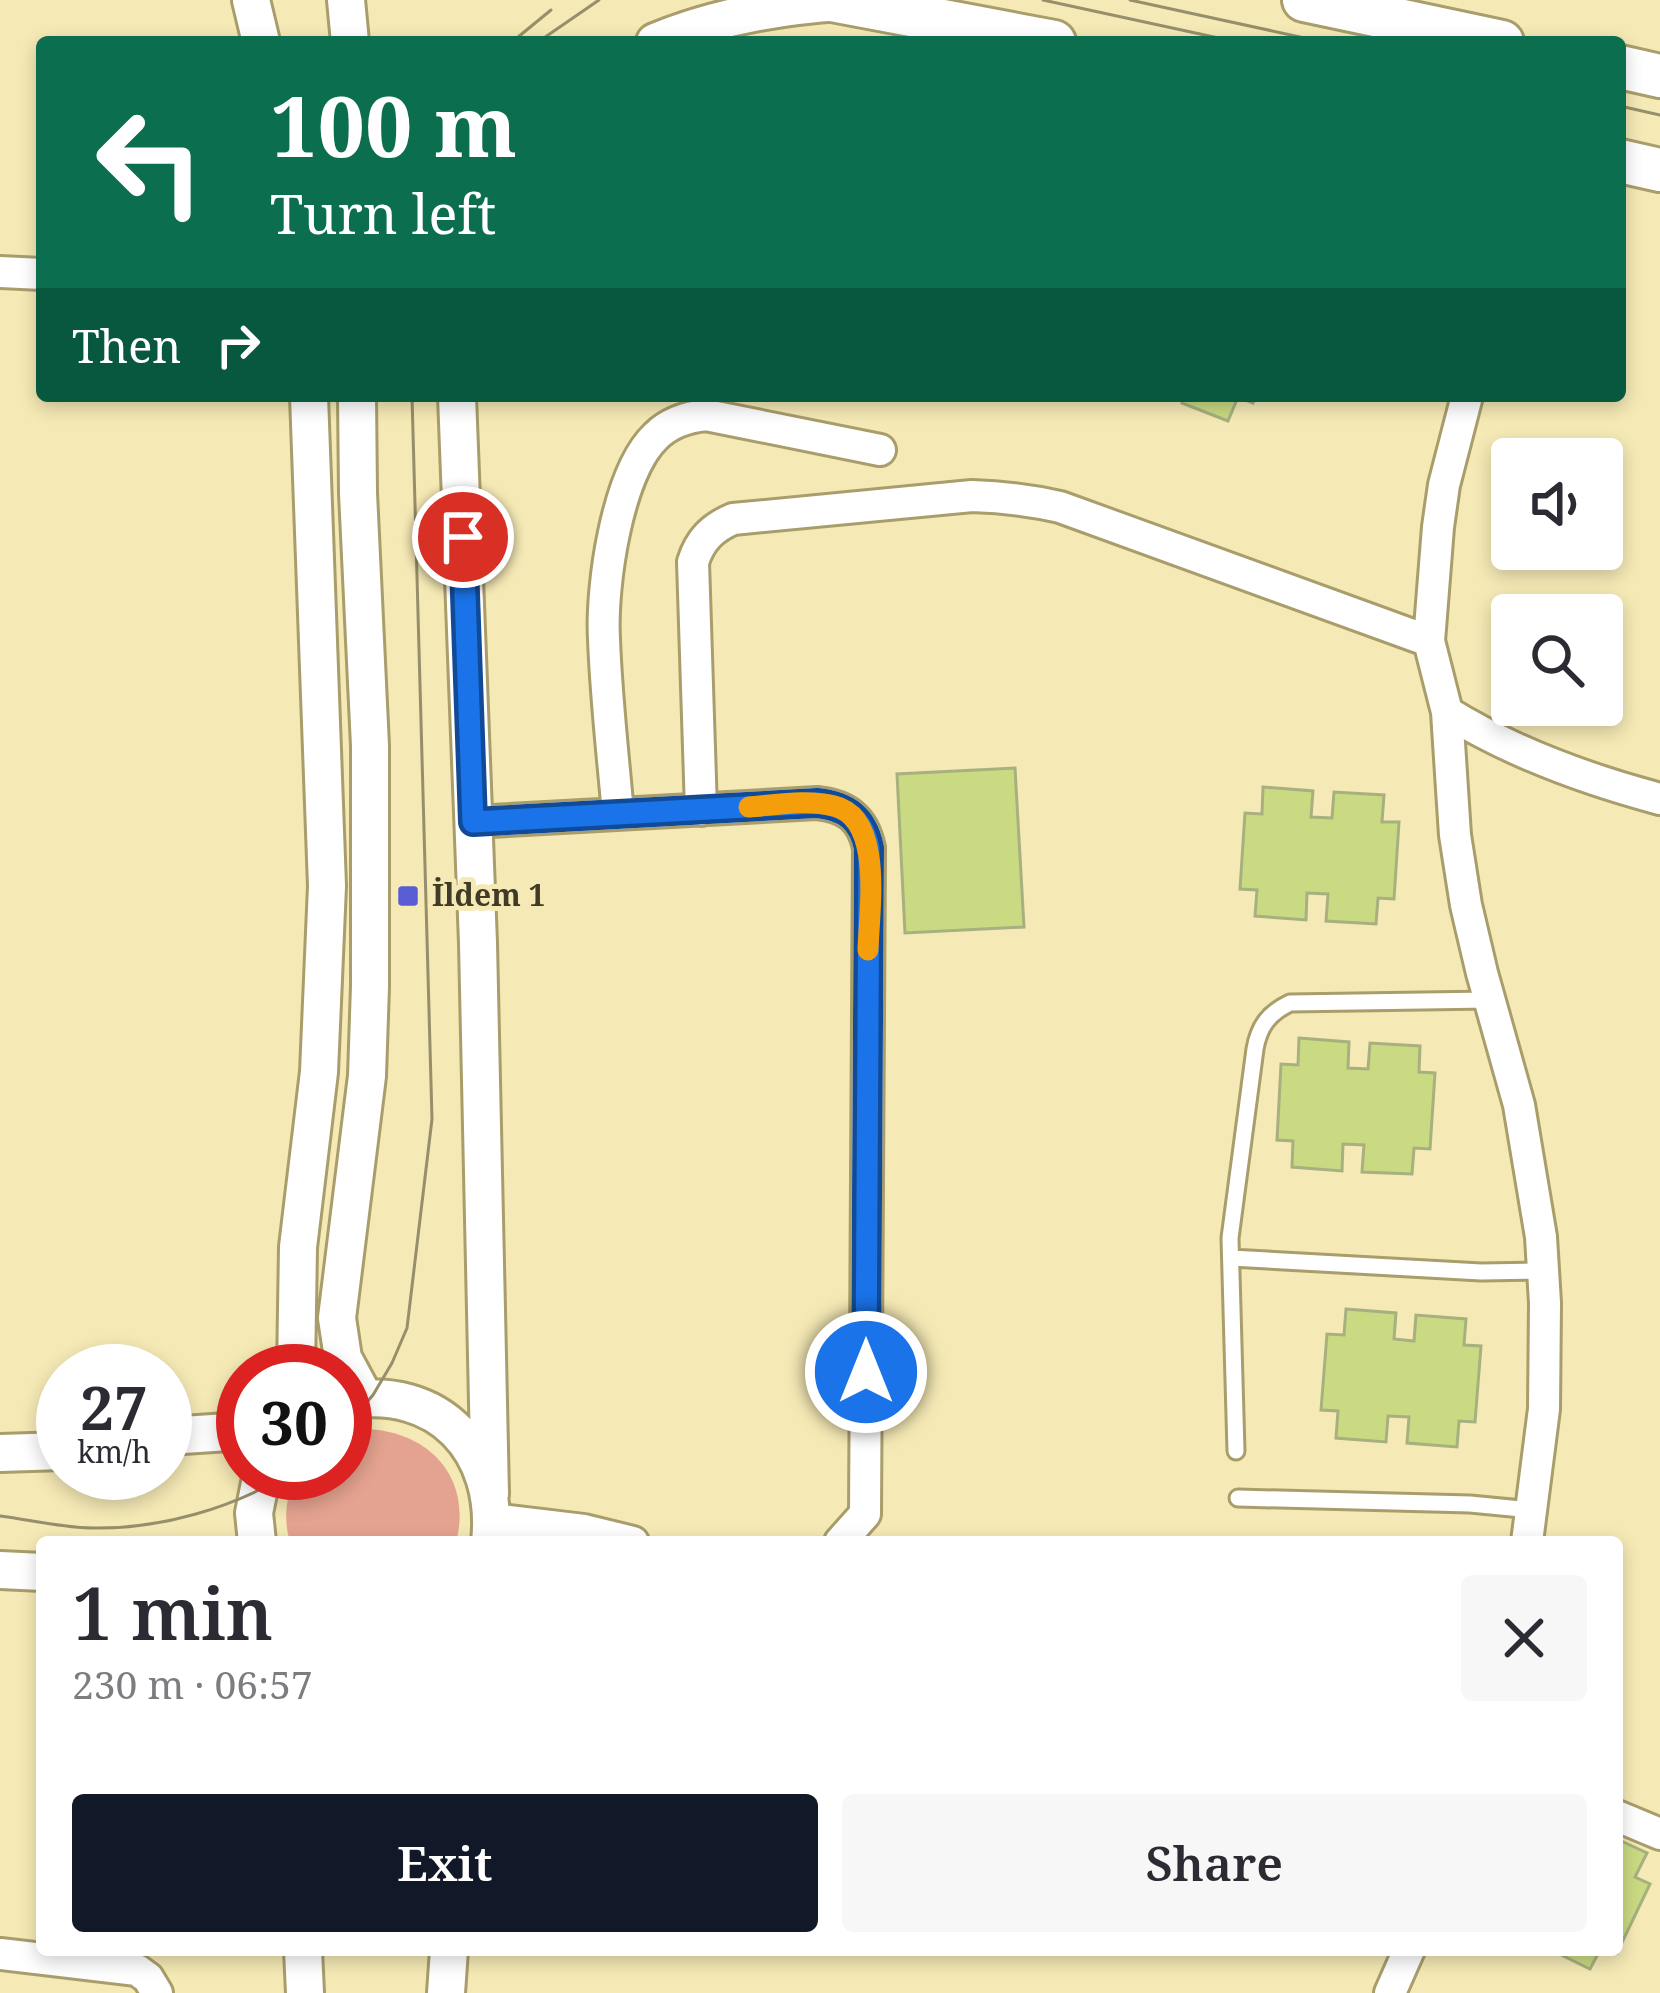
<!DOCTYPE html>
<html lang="en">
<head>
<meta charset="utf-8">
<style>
	body { margin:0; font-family:"Noto Serif",serif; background:#f7f7f7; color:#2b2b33; height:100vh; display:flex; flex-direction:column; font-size:45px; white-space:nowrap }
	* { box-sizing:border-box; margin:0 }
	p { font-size:39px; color:#7c7c81 }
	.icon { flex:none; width:66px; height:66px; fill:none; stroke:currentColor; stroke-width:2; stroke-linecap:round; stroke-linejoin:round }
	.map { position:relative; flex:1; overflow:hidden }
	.side { position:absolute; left:36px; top:1536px; width:1587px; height:420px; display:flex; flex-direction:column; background:#fff; border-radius:12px; box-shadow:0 6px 18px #0003 }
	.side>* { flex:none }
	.banner { position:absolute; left:36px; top:36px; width:1590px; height:366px; border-radius:12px; box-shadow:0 6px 18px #0003; background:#0b6e4f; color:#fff; overflow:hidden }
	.controls { position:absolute; left:1491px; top:438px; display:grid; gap:24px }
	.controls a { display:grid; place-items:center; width:132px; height:132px; border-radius:12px; background:#fff; box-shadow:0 6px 18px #0003; font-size:60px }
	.speed { position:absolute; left:36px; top:1344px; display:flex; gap:24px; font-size:60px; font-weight:700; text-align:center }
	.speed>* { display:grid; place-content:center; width:156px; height:156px; border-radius:50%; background:#fff; box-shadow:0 6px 18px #0003; line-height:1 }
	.speed small { font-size:30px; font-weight:400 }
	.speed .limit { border:18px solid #d22; background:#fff; color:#111 }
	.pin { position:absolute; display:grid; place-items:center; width:102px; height:102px; color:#fff; margin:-51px; border:6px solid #fff; border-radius:50%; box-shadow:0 3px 12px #0007 }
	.me { position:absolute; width:132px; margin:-66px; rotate:0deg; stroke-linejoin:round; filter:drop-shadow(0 0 9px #0008) }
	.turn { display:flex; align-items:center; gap:42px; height:252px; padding:0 36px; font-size:54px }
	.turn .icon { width:156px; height:156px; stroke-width:2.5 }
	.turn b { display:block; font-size:84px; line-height:102px }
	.then { display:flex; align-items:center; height:114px; padding:0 36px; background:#0003; gap:24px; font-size:45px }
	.round { display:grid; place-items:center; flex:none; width:126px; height:126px; border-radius:12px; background:#f7f7f7 }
	.overview { display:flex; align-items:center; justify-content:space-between; height:204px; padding:0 36px }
	h1 { font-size:72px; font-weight:600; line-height:90px }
	.primary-button { display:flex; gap:24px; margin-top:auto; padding:24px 36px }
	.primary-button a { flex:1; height:138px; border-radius:12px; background:#111827; color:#fff; font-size:48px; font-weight:600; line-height:138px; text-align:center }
	.primary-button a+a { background:#f7f7f7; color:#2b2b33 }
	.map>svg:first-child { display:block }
	.green { fill:#e4a390 }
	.building { fill:#cada82; stroke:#a7b07f; stroke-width:3 }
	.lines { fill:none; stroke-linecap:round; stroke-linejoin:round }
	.service-casing { stroke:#a89d6b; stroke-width:21 }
	.minor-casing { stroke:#a89d6b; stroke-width:36 }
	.tertiary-casing { stroke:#a89d6b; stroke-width:42 }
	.secondary-casing { stroke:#a89d6b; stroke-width:48 }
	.service { stroke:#fff; stroke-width:15 }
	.minor { stroke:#fff; stroke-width:30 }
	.tertiary { stroke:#fff; stroke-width:36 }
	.secondary { stroke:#fff; stroke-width:42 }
	.tram { stroke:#978f6b; stroke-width:3 }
	.route-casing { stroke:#114b97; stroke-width:30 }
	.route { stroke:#1a73e8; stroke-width:21 }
	.slow { stroke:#f59e0b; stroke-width:21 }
	.poi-dot { fill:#585dd4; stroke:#f5e9b5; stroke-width:4.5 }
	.labels { text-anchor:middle; stroke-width:10; stroke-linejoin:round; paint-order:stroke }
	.poi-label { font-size:30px; font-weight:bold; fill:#403b26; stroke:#f5e9b5; text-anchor:start }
</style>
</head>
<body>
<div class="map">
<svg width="1660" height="1993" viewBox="0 0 1660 1993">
	<rect width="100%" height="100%" fill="#f5e9b5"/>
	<!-- green -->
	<path class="green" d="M366 1429C429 1431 473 1478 456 1542H290C283 1518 286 1496 297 1473H345V1433Z"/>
	<!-- building -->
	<path class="building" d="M1184 396H1256L1253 403 1238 397 1228 421 1182 403Z
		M1015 768 1024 927 905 933 897 774Z
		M1263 787 1313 791 1311 817 1332 818 1334 792 1384 795 1382 822H1399L1394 899 1378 898 1376 924 1326 921 1328 894 1307 893 1306 920 1255 916 1257 890 1240 889 1245 813 1262 814Z
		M1299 1038 1349 1042 1348 1068 1368 1069 1370 1043 1420 1046 1419 1072 1435 1073 1430 1149 1414 1148 1412 1174 1362 1172 1364 1145 1343 1144 1342 1171 1292 1167 1293 1141 1277 1140 1281 1064 1298 1065Z
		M1346 1309 1396 1313 1394 1339 1414 1341 1416 1315 1466 1319 1464 1345 1481 1346 1475 1422 1459 1421 1457 1447 1407 1443 1409 1417 1388 1416 1386 1442 1336 1438 1338 1411 1321 1410 1327 1334 1344 1335Z
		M1617 1839 1647 1853 1635 1877 1650 1884 1617 1953 1611 1950H1617Z
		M1551 1950H1600L1590 1969Z"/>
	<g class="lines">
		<!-- service casing -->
		<g class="service-casing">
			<path id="service" d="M1231 1258 1481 1272 1543 1271
				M1236 1451 1230 1238 1255 1049C1259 1026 1269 1013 1290 1003L1489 1000
				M1238 1498 1470 1504 1532 1510"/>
		</g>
		<!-- minor casing -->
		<g class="minor-casing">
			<path id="minor" d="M0 272 42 274
				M1467 396 1444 485 1438 527 1429 641 1447 712 1455 835 1466 905 1482 973 1519 1105 1541 1237 1545 1303 1544 1409 1527 1542
				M1447 712C1513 753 1585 779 1660 799
				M701 810 693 562C700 540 712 528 733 519L972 496C1002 497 1030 500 1060 507L1429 641
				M618 814C613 756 606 697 604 639 601 586 617 473 656 436 670 422 687 417 706 415L880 450
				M473 822 817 803C846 806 863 818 869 848L865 1514 840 1542
				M492 1519 584 1530 633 1542
				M1617 1816 1660 1834
				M0 1954 137 1970 148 1978 157 1993
				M1390 1993 1409 1950"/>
		</g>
		<!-- tertiary casing -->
		<g class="tertiary-casing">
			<path id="tertiary" d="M251 0 261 42
				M346 0 350 42
				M655 42C715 17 777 6 842 2
				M357 396 358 493 370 746V986L367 1076 337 1318 343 1358 364 1397
				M457 396 478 943 490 1494
				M296 1371 298 1247 319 1072 327 886 309 396
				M345 1401C439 1384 500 1451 490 1542
				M165 1439 183 1435 243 1431
				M0 1453 63 1451
				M257 1542 254 1513 262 1473
				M0 1570 42 1572
				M303 1950 305 1993
				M446 1993 449 1950"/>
		</g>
		<!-- secondary casing -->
		<g class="secondary-casing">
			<path id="secondary" d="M832 0 1054 42
				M1304 0 1502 42
				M1620 67 1660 76
				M1620 161 1660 170"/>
		</g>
		<!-- service -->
		<use href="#service" class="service"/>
		<!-- minor -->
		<use href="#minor" class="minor"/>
		<!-- tertiary -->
		<use href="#tertiary" class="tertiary"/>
		<!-- secondary -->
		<use href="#secondary" class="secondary"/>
		<!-- tram -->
		<path class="tram" d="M1043 0 1237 42
			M1130 0 1323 42
			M512 42 551 10
			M538 42 599 0
			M1620 106 1660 115
			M345 1428 373 1395 392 1363 407 1328 432 1119 412 396
			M0 1516C31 1520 63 1528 94 1528 162 1529 232 1508 291 1473"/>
	</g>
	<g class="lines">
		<!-- route casing -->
		<g class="route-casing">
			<path id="route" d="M463 537 473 822 817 803C846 806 863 818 869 848L866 1372"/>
		</g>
		<!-- route -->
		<use href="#route" class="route"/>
		<!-- slow -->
		<path class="slow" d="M749 807C776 805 807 799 834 806 884 818 869 910 868 950"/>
	</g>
	<!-- markers -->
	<rect class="poi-dot" x="396" y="884" width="24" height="24" rx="6"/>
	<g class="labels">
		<!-- poi labels -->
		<g class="poi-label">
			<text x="432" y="906">İldem 1</text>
		</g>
	</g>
</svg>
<div class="controls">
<a><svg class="icon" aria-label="sound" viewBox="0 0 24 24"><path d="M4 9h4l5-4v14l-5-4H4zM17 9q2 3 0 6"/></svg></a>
<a><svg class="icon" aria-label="search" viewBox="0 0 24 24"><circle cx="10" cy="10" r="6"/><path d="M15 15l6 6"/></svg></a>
</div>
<div class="speed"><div>27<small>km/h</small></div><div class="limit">30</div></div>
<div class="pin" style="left:463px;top:537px;background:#d93025"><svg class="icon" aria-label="arrive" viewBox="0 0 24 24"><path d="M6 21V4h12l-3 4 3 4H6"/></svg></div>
<svg class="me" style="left:866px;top:1372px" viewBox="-20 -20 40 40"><circle r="17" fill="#1a73e8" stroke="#fff" stroke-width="3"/><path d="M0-11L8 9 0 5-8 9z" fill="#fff"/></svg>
<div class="banner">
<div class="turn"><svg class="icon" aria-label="left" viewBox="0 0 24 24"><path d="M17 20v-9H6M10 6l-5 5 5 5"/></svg><div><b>100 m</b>Turn left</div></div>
<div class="then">Then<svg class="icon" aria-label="right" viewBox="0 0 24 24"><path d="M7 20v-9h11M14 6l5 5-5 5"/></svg></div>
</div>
<section class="side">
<div class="overview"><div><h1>1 min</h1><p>230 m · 06:57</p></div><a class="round"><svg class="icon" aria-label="close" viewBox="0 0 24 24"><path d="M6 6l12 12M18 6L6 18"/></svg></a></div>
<div class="primary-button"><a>Exit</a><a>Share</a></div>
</section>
</div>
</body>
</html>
